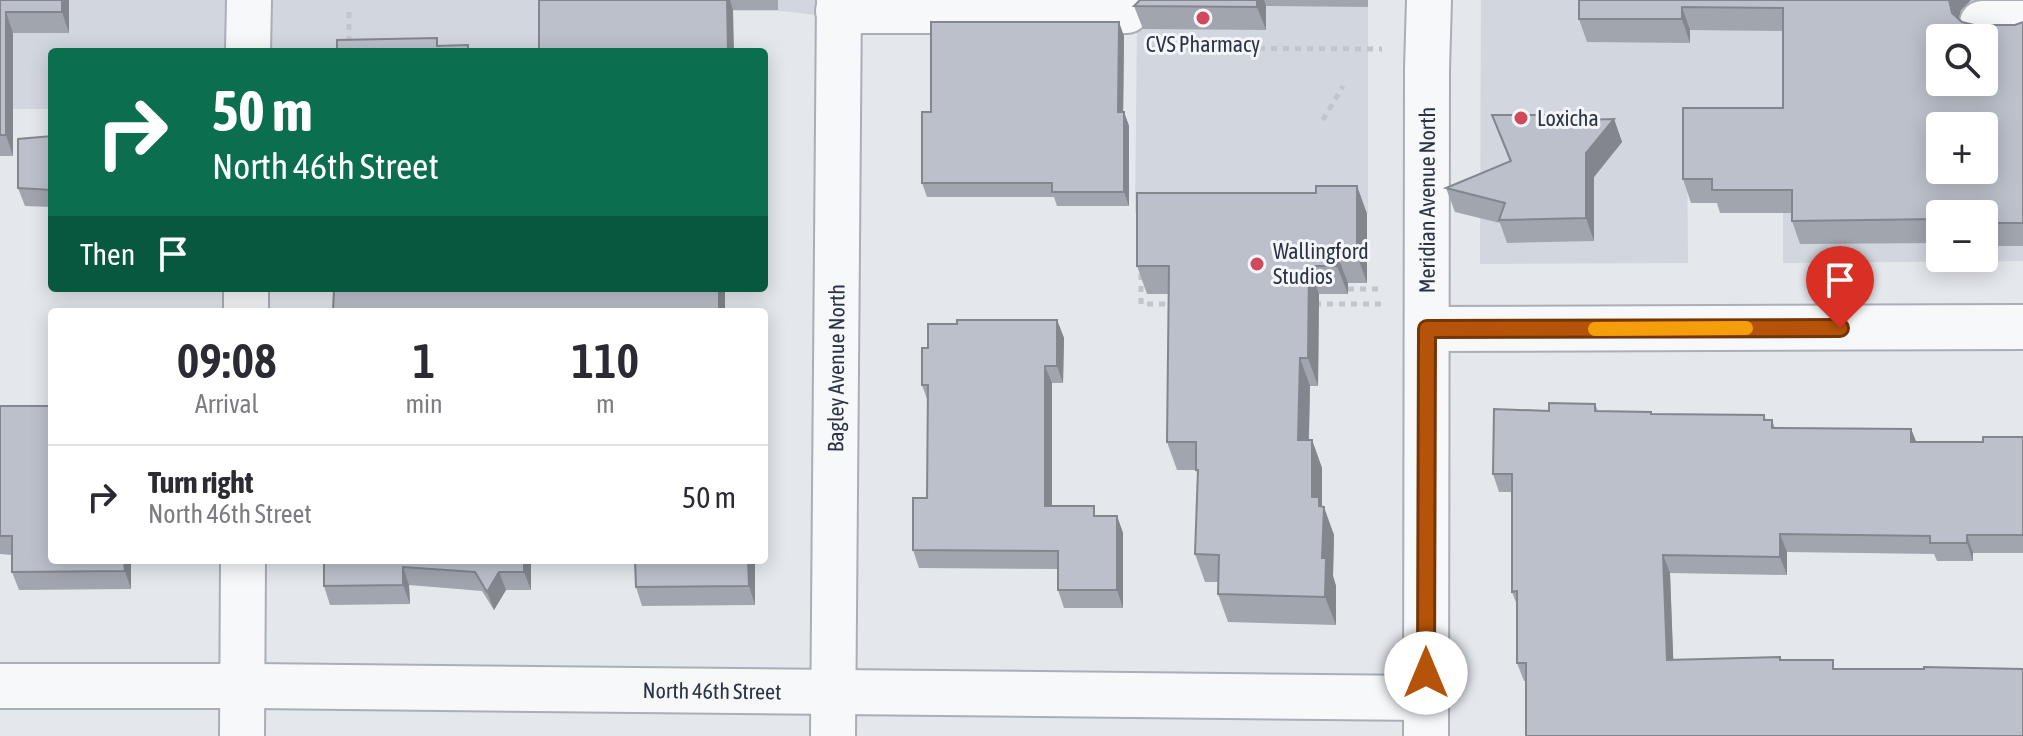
<!DOCTYPE html>
<html lang="en">
<head>
<meta charset="utf-8">
<style>
	body { margin:0; font-family:"Asap Condensed",sans-serif; background:#f2f2f3; color:#2b2b33; height:100vh; display:flex; flex-direction:column; font-size:30px; white-space:nowrap }
	* { box-sizing:border-box; margin:0 }
	p { font-size:26px; color:#7c7c81 }
	.icon { flex:none; width:44px; height:44px; fill:none; stroke:currentColor; stroke-width:2; stroke-linecap:round; stroke-linejoin:round }
	.map { position:relative; flex:1; overflow:hidden }
	.details { position:absolute; left:48px; top:308px; width:720px; height:256px; display:flex; flex-direction:column; background:#fff; border-radius:8px; box-shadow:0 4px 20px #0003 }
	.details>* { flex:none }
	.guide { position:absolute; left:48px; top:48px; width:720px; height:244px; border-radius:8px; box-shadow:0 4px 20px #0003; background:#0b6e4f; color:#fff; overflow:hidden }
	.tools { position:absolute; left:1926px; top:24px; display:grid; gap:16px }
	.tools a { display:grid; place-items:center; width:72px; height:72px; border-radius:8px; background:#fff; box-shadow:0 4px 20px #0003; font-size:40px }
	.pin { position:absolute; display:grid; place-items:center; width:68px; height:68px; color:#fff; margin:-82px -34px; border-radius:50% 50% 50% 0; rotate:-45deg; box-shadow:0 0 8px #0007 }
	.pin .icon { rotate:45deg }
	.me { position:absolute; width:88px; margin:-44px; rotate:0deg; stroke-linejoin:round; filter:drop-shadow(0 0 6px #0008) }
	.turn { display:flex; align-items:center; gap:28px; height:168px; padding:0 32px; font-size:36px }
	.turn .icon { width:104px; height:104px; stroke-width:2.5 }
	.turn b { display:block; font-size:56px; line-height:68px }
	.then { display:flex; align-items:center; height:76px; padding:0 32px; background:#0003; gap:16px; font-size:30px }
	.eta { display:flex; justify-content:space-evenly; align-items:center; height:136px; text-align:center }
	.eta b { font-size:48px; font-weight:600; line-height:56px }
	ul { padding:0; list-style:none }
	li { display:flex; align-items:center; gap:24px; height:104px; padding:0 32px; border-top:2px solid #e1e1e2 }
	li div { flex:1 }
	li b { display:block; font-size:30px }
	li em { font-style:normal }
	.map>svg:first-child { display:block }
	.built { fill:#d2d6de; fill-rule:evenodd }
	.lines { fill:none; stroke-linecap:round; stroke-linejoin:round }
	.minor-casing { stroke:#a9aeb7; stroke-width:48 }
	.path { stroke:#c2c5cb; stroke-width:5; stroke-dasharray:6 6; stroke-linecap:butt }
	.minor { stroke:#f7f8fa; stroke-width:44 }
	.wall { fill:#a1a5ae }
	.shaded-wall { fill:#83868d }
	.building { fill:#bbc0ca; stroke:#83868d; stroke-width:2; fill-rule:evenodd }
	.route-casing { stroke:#753606; stroke-width:20 }
	.route { stroke:#b45309; stroke-width:14 }
	.slow { stroke:#f59e0b; stroke-width:14 }
	.poi-dot { fill:#d1495b; stroke:#f4f6f9; stroke-width:3 }
	.labels { text-anchor:middle; stroke-width:6; stroke-linejoin:round; paint-order:stroke }
	.poi-label { font-size:22px; fill:#2b3445; stroke:#f4f6f9; text-anchor:start }
	.street-label { font-size:22px; fill:#2b3445; stroke:#f4f6f9 }
</style>
</head>
<body>
<div class="map">
<svg width="2023" height="736" viewBox="0 0 2023 736">
	<rect width="100%" height="100%" fill="#e4e7ec"/>
	<!-- built -->
	<path class="built" d="M0 0H1368V213H1135L1137 28 891 24 782 11H618L617 52H52V109H0Z
		M1481 0H2023V261L1783 263V130L1687 131 1688 263 1480 264ZM1940 38H1984V82H1940ZM1940 126H1984V170H1940ZM1940 214H1984V258H1940Z"/>
	<g class="lines">
		<!-- minor casing -->
		<g class="minor-casing">
			<g id="minor">
				<path d="M838 11H1127"/>
				<path d="M1982 23H2023"/>
				<path d="M248 52 249 0"/>
				<path d="M246 312V288"/>
				<path d="M1427 329 2023 327"/>
				<path id="s1" d="M0 686H242L1426 698"/>
				<path d="M242 736 243 560"/>
				<path id="s2" d="M833 736 839 0"/>
				<path id="s3" d="M1426 736 1427 69 1429 0"/>
			</g>
		</g>
		<!-- path -->
		<path class="path" d="M349 12V45
			M1151 48 1382 49
			M1323 120 1343 86
			M1141 274V304H1173
			M1348 289H1381
			M1315 304H1381"/>
		<!-- minor -->
		<use href="#minor" class="minor"/>
	</g>
	<!-- wall -->
	<path class="wall" d="M0 0H69V33H13V156H0Z
		M539 0H778V10H733Z
		M1140 0H1368V7L1266 6V30L1143 29 1134 6Z
		M1579 0H1974L1970 1 1961 10 1958 19 1962 22 1974 25H2015L2023 22V246H1995L1993 242H1984V214H1940V243L1800 244 1792 221V213H1720L1717 203H1691L1683 179 1783 108V31L1690 30V43L1587 42 1579 19Z
		M1124 36 1123 112H1124L1129 126V206H1057L1054 197H927L922 183 931 112Z
		M1492 115H1579L1581 120 1614 119 1622 142 1594 177V241L1507 243 1500 223 1455 212 1446 188 1510 162Z
		M52 136V207L25 206 18 188Z
		M1357 186 1367 214V283H1348V294H1319L1318 386H1310L1309 440H1312L1322 468V506L1334 535 1333 576 1336 586V625L1228 622 1218 594V582H1205L1195 554 1198 475 1196 470H1177L1167 442 1169 294H1147L1137 266 1316 193Z
		M1057 320 1064 338 1063 383H1052V506L1098 516H1117L1123 533V608H1064L1058 590V569L919 568 913 550 927 498 928 402 922 385 928 348Z
		M1595 404 1598 411 1651 412 1652 414 1764 415 1766 420H1772L1775 428 1911 429 1916 442H1983L2023 437V553H1973V561H1937L1934 554 1787 552V575L1670 573 1673 660 1780 657 1782 660 1836 669H2023L1524 681 1517 663V605L1512 592V492H1499L1493 474 1549 411Z
		M0 406 52 560H131V589L19 590 12 572V555L0 554Z
		M324 560H531V590H506L494 610 482 591 409 585 410 604 330 605 324 586Z
		M635 560H755V605L642 606 636 587Z"/>
	<!-- shaded-wall -->
	<path class="shaded-wall" d="M62 0H69V33L62 12Z
		M727 0H730L733 10 734 52H728Z
		M1257 0H1264L1266 6V30L1257 7Z
		M1949 0H1970V1L1961 10 1957 24Z
		M1682 7 1690 30V43L1682 19Z
		M6 12 13 33V156L6 135Z
		M1119 22 1124 36 1123 126 1118 112Z
		M1124 112 1129 126V206L1124 192Z
		M1614 119 1622 142 1594 177V241L1586 218V153Z
		M1357 186 1367 214V283L1357 255Z
		M1337 255 1348 283V294L1337 266Z
		M1309 266 1319 294 1318 386 1308 358Z
		M719 288H725V312H719Z
		M1057 320 1064 338 1063 383 1057 366Z
		M1300 358 1310 386 1308 468 1298 440Z
		M1045 366 1052 383V523L1045 506Z
		M1911 429 1918 446 1911 442Z
		M1312 440 1322 468V506L1324 510V507L1334 535 1333 576 1336 586V625L1325 597 1322 558 1312 497Z
		M1117 516 1123 533V608L1117 590Z
		M1780 534 1787 552V575L1780 557Z
		M1967 535 1973 553V561L1967 543Z
		M1663 555 1670 573 1674 678 1667 660Z
		M124 560H131V589L125 571Z
		M524 560H531V590L524 572Z
		M748 560H755V605L749 586Z
		M403 567 409 585 410 604 403 585Z
		M499 572 506 590 494 610 487 592Z"/>
	<!-- building -->
	<path class="building" d="M0 0H62V12H6V135H0Z
		M539 0H727L728 52H539Z
		M1140 0H1257V7L1134 6Z
		M1579 0H1949L1952 13 1962 22 1974 25H2015L2023 22V223H1986V219H1984V214H1940V219L1792 221V190H1712V179H1683V108H1783V8L1682 7V19H1579ZM1940 38H1984V82H1940ZM1940 126H1984V170H1940Z
		M931 22H1119L1118 112H1124V192H1052V183H922V112H931Z
		M437 38V46L468 45V52H337V40Z
		M1492 115H1579L1578 120 1614 119 1586 153V218L1499 220 1505 203 1446 188 1511 161Z
		M52 136V190L18 188V139Z
		M1316 186H1357V255H1337V266H1309L1308 358H1300L1298 440H1312V497H1319V506L1324 507 1322 558H1326L1325 597 1218 594 1219 555 1195 554 1198 470H1196V442H1167L1169 266H1137V193H1316Z
		M330 288H719V312H333L334 289Z
		M957 320H1057V366H1045V506H1094V516H1117V590H1058V551L913 550V498H927L928 385H922V348H928V324H957Z
		M1549 403 1595 404V411L1651 412V414L1764 415V420H1772V428L1911 429V442H1983V437H2023V535H1967V543H1930V536L1780 534V557L1663 555 1667 660 1780 657V660H1833V669H1924V667L2023 669V736H1526V663H1517V591L1512 592V474H1493L1494 409 1549 411Z
		M0 406H52V560H124L125 571 12 572V536H0Z
		M324 560H524V572H499L487 592 475 572 403 567V585L324 586Z
		M635 560H748L749 586 636 587Z"/>
	<g class="lines">
		<!-- route casing -->
		<g class="route-casing">
			<path id="route" d="M1426 673 1427 329 1840 328"/>
		</g>
		<!-- route -->
		<use href="#route" class="route"/>
		<!-- slow -->
		<path class="slow" d="M1595 329 1746 328"/>
	</g>
	<!-- markers -->
	<g class="poi-dot">
		<circle cx="1203" cy="18" r="8"/>
		<circle cx="1521" cy="118" r="8"/>
		<circle cx="1257" cy="264" r="8"/>
	</g>
	<g class="labels">
		<!-- poi labels -->
		<g class="poi-label">
			<text x="1203" y="52" text-anchor="middle">CVS Pharmacy</text>
			<text x="1537" y="126">Loxicha</text>
			<text x="1273" y="259">Wallingford<tspan x="1273" dy="25">Studios</tspan></text>
		</g>
		<!-- street labels -->
		<g class="street-label">
			<text dy="8" stroke="none"><textPath href="#s3" startOffset="536">Meridian Avenue North</textPath></text>
			<text dy="8" stroke="none"><textPath href="#s2" startOffset="368">Bagley Avenue North</textPath></text>
			<text dy="8" stroke="none"><textPath href="#s1" startOffset="712">North 46th Street</textPath></text>
		</g>
	</g>
</svg>
<div class="tools">
<a><svg class="icon" aria-label="search" viewBox="0 0 24 24"><circle cx="10" cy="10" r="6"/><path d="M15 15l6 6"/></svg></a>
<a>+</a>
<a>−</a>
</div>
<div class="pin" style="left:1840px;top:328px;background:#d93025"><svg class="icon" aria-label="arrive" viewBox="0 0 24 24"><path d="M6 21V4h12l-3 4 3 4H6"/></svg></div>
<svg class="me" style="left:1426px;top:673px" viewBox="-20 -20 40 40"><circle r="19" fill="#fff"/><path d="M0-13L10 11 0 6-10 11z" fill="#b45309"/></svg>
<div class="guide">
<div class="turn"><svg class="icon" aria-label="right" viewBox="0 0 24 24"><path d="M7 20v-9h11M14 6l5 5-5 5"/></svg><div><b>50 m</b>North 46th Street</div></div>
<div class="then">Then<svg class="icon" aria-label="arrive" viewBox="0 0 24 24"><path d="M6 21V4h12l-3 4 3 4H6"/></svg></div>
</div>
<section class="details">
<div class="eta">
<div><b>09:08</b><p>Arrival</p></div>
<div><b>1</b><p>min</p></div>
<div><b>110</b><p>m</p></div>
</div>
<ul>
<li><svg class="icon" aria-label="right" viewBox="0 0 24 24"><path d="M7 20v-9h11M14 6l5 5-5 5"/></svg><div><b>Turn right</b><p>North 46th Street</p></div><em>50 m</em></li>
</ul>
</section>
</div>
</body>
</html>
